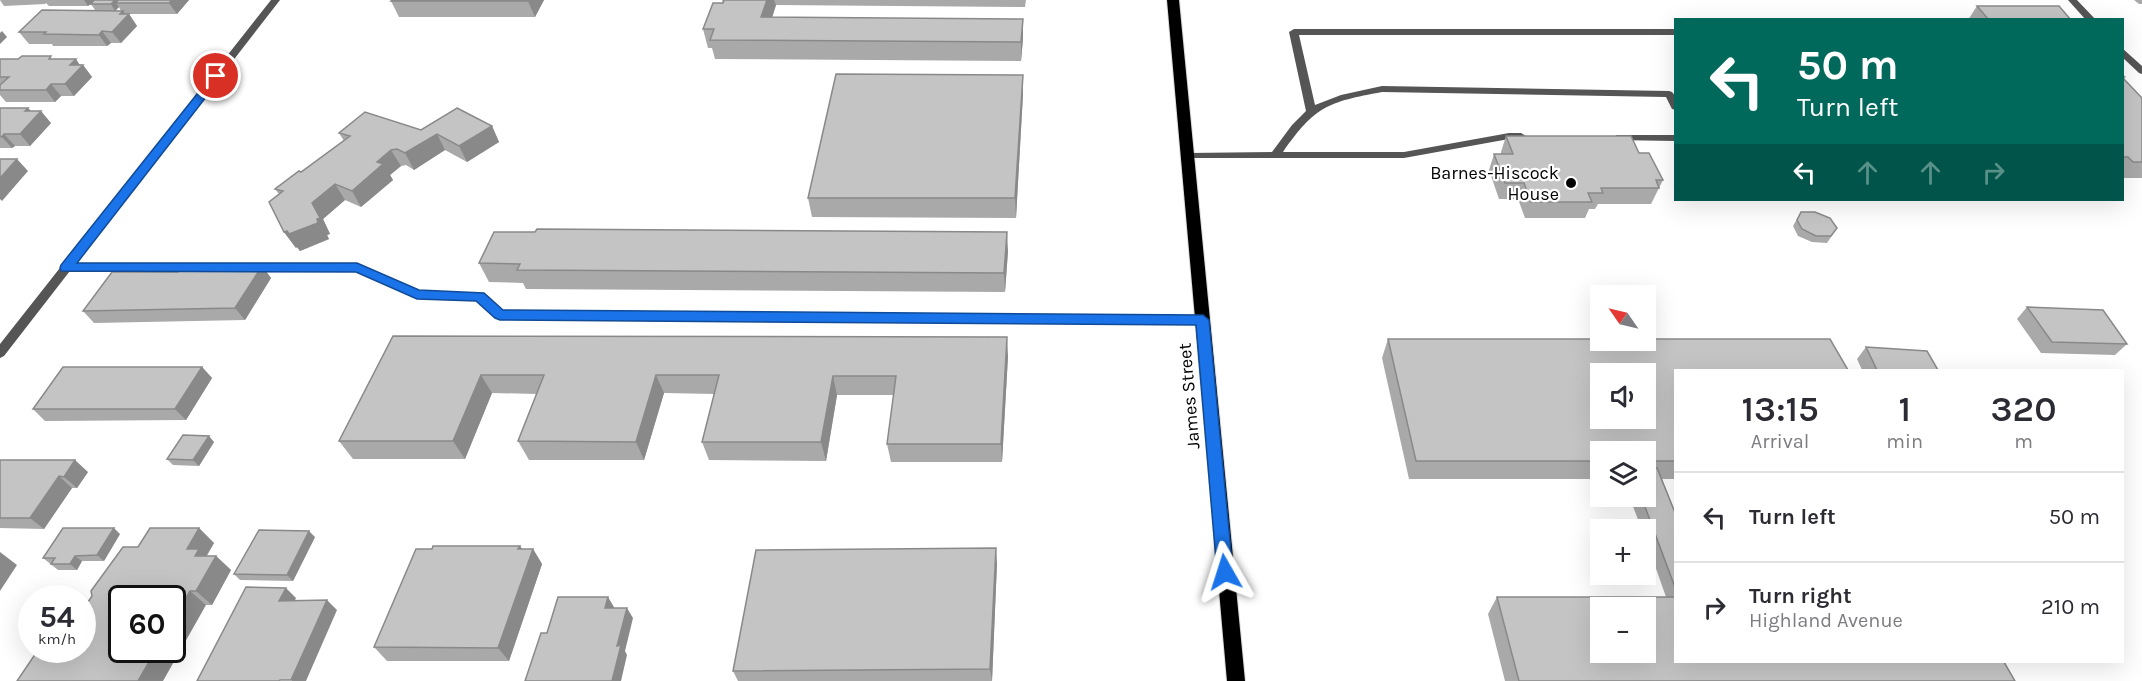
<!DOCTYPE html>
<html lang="en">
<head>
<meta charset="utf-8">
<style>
	body { margin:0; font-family:Karla,sans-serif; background:#f7f7f7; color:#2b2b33; height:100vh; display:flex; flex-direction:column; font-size:22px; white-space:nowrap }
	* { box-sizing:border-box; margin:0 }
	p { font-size:20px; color:#7c7c81 }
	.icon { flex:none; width:33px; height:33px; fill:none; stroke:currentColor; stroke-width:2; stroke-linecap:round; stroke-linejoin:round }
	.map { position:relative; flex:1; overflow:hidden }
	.side { position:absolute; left:1674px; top:369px; width:450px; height:294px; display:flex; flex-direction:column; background:#fff; border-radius:0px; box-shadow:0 6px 24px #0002 }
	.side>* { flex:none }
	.top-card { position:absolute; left:1674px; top:18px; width:450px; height:183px; border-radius:0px; box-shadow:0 6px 24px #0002; background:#00695c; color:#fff; overflow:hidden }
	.needle { width:39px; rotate:304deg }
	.controls { position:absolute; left:1590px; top:285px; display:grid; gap:12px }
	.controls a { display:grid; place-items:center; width:66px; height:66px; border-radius:0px; background:#fff; box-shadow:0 6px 24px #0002; font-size:30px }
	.speed { position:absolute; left:18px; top:585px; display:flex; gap:12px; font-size:30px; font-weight:700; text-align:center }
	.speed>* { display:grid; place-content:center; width:78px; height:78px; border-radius:50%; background:#fff; box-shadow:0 6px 24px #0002; line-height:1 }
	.speed small { font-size:15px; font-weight:400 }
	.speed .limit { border:3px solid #111; border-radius:9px; background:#fff; color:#111 }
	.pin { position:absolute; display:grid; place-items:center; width:51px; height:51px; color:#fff; margin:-26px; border:3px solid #fff; border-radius:50%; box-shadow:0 2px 6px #0007 }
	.me { position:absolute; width:66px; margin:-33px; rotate:354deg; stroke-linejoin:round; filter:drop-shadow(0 0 4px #0008) }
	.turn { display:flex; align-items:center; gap:21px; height:126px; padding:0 24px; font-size:27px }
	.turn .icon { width:78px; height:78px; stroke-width:2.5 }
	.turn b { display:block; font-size:42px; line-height:51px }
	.lanes { display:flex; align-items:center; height:57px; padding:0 24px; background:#0003; justify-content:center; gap:30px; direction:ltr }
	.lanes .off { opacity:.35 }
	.eta { display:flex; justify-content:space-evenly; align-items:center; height:102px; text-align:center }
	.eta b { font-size:36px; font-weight:600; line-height:42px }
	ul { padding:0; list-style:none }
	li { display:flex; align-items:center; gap:18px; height:90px; padding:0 24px; border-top:2px solid #e1e1e2 }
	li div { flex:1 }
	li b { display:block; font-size:22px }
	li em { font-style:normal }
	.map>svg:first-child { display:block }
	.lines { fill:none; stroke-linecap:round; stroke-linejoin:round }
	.primary-casing { stroke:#dbdbdb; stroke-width:2 }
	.service { fill:#555; fill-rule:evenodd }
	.minor { fill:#555; fill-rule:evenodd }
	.primary { fill:#000; fill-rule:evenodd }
	.wall { fill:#a9a9a9 }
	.shaded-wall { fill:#898989 }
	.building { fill:#c4c4c4; stroke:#898989; stroke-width:1.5; fill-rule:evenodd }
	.route { fill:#1a73e8; stroke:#114b97; stroke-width:1.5 }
	.poi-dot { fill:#000; stroke:#fff; stroke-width:2 }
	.labels { text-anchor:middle; stroke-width:4.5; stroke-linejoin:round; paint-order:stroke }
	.poi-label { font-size:18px; fill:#000; stroke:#fff; text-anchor:end }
	.street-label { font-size:18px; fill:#000; stroke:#fff }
</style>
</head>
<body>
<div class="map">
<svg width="2142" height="681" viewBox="0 0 2142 681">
	<rect width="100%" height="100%" fill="#fff"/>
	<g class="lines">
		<!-- primary casing -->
		<g class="primary-casing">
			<path id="primary" d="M1167 0H1179L1245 681H1227Z"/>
		</g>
		<!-- service -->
		<path class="service" d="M1294 29H1676V35H1299L1315 105 1341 95 1382 86 1669 91 1672 92 1676 97V110L1672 109 1666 97 1382 92C1328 102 1315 106 1283 152H1404L1509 133H1521L1526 136 1521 139H1509L1404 158H1184L1183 156 1188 153 1272 152 1292 125 1306 111 1289 32Z
			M1617 135H1676V141L1613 140 1612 138Z
			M66 264H195L201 268 195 272H66L60 268Z
			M248 264H357L418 291 484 293 503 311 1203 316 1209 320 1203 324 500 319 496 318 477 300 417 299 356 272H248L242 268Z"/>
		<!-- minor -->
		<path class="minor" d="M271 0H280L4 356 0 358V344Z
			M2068 0H2077L2096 20H2086Z
			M2122 48 2142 66V74L2139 73 2122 57Z"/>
		<!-- primary -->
		<use href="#primary" class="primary"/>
	</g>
	<!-- wall -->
	<path class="wall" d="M0 0H189L177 14H129L137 26 121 43H111L107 46H53L52 44H29L19 32 121 11 119 7 115 11 95 10 91 4 88 6H49L46 3 45 4 4 6Z
		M392 0H544L535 17H399L391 1Z
		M722 0H1026L1025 7 776 5 772 18 1023 38 1021 61 715 59 712 48H708L703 29 723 3Z
		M2134 0H2142V4H2139Z
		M1977 6 2071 20H1968Z
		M0 59H54L83 65 92 77 74 96H61L55 102H6L0 95Z
		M2122 73 2126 77 2124 79 2142 98V178H2122Z
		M1023 94 1016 218 812 217 808 198Z
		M0 108H28L31 111 51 123 30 146H15L12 148H0Z
		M492 126 499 142 467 162 445 150 414 170 406 165 401 166 390 175 393 180 361 207 345 200 323 219 330 234 327 235 329 239 300 251 297 247 296 248 284 232 279 194 275 189 301 172 344 141 339 133 421 130Z
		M1506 136 1639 153 1663 180 1651 204H1598L1595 209H1589L1585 218H1525L1518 199H1499L1489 170 1494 154H1501V152Z
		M1801 212 1837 228 1827 243 1812 242 1798 236 1793 226Z
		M1008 251 1005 292 526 289 523 283 489 282 479 263Z
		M262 266 271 278 245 320 94 323 83 311 178 272Z
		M2027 307 2127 344 2115 355 2041 353 2017 319Z
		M393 336 1008 356 1002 462H891L887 444 894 395H837L826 461 709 460 702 442 715 394 664 393 644 460H529L518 441 537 394 492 393 465 459H353L339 441Z
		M1388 339 1676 370V479H1661L1676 515V662L2015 681H1505L1488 614 1497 597H1666L1646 540V530H1642L1629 496H1646V452H1600V479H1409L1382 358Z
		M1866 347 1938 370H1862L1857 359Z
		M202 367 212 378 186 420 45 421 33 409Z
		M214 442 199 466 173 465 167 459Z
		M0 460 88 472 77 488H72L44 529 0 528Z
		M199 528 214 543 207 556H216L231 570 212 605H86L138 547Z
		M120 534 104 561H82L77 570H58L43 558Z
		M315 537 293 581 240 580 234 574Z
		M520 546 522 549H533L542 564 509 661H387L374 647Z
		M997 563 992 681H738L733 671Z"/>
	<!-- shaded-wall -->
	<path class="shaded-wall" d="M84 0H95L88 6Z
		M115 0H125L116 3 119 7 115 11 111 4Z
		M172 0H189L177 14 169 3Z
		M529 0H544L535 17 528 1Z
		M767 0H774L776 5 766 36 761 17Z
		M123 11 127 16 129 14 137 26 121 43 112 32 120 14Z
		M1023 19V38L1021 61V42Z
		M2 31 7 37 0 44V33Z
		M102 31 111 43 107 46 99 35Z
		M76 59 81 67 83 65 92 77 74 96 65 84 70 65Z
		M1023 75V94L1016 218 1015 198Z
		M51 84 61 96 55 102 46 90Z
		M28 108 36 117 41 111 51 123 30 146 20 134 25 111Z
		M492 126 499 142 467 162 459 146Z
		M4 134 15 146 12 148 2 137Z
		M437 134 445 150 414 170 405 153Z
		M391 150 401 166 390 175 393 180 361 207 352 191 377 162Z
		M17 159 28 171 2 201 0 199V178Z
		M335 184 345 200 323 219 330 234 327 235 329 239 300 251 297 247 296 248 284 232 312 203Z
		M1007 232 1008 251 1005 292 1004 273Z
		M262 266 271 278 245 320 235 308Z
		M1007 337 1008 356 1002 462 1001 444Z
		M202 367 212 378 186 420 175 409Z
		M481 375 492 393 465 459 453 441Z
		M656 375 664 393 644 460 636 442Z
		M833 376 837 395 826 461 821 442Z
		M209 436 214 442 199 466 193 460Z
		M75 460 88 472 77 488 64 477Z
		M59 476 72 488 44 529 30 518Z
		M114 528 120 534 104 561 97 555Z
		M199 528 214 543 206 556H216L231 570 212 605 196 591 187 549Z
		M309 531 315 537 293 581 287 575Z
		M520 546 529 560 533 549 542 564 509 661 498 648Z
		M996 548 997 563 992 681 990 669Z
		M0 552 17 565 0 591Z
		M75 556 82 561 77 570 70 564Z
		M286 588 296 598 290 611 279 601Z
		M190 591 206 605 163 681H138L156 650H172V621Z
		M608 597 614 607 611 619 605 608Z
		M327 600 337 610 306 681H292L291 680Z
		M627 608 633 618 625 651 627 655 621 681H612L617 646Z"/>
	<!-- building -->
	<path class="building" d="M94 0H115L111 4H91Z
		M118 0H172L169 3H116Z
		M392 0H529L528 1H391Z
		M724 0H767L761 17 1023 19 1021 42 710 40 714 29H703L713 3H723Z
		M1977 6H2059L2071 20H1989Z
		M42 10 123 11 120 14H129L112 32 102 31 99 35 44 34 46 32H19Z
		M22 56H51L49 59H76L70 65H83L65 84H51L46 90H0V85L9 77H0V59H18Z
		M836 74 1023 75 1015 198H808Z
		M2122 77 2142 98V162H2133L2128 157H2122Z
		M0 108H28L25 111H41L20 134H4L2 137 0 136Z
		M457 108 492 126 459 146 437 134 405 153 397 149 391 150 377 162 383 164 352 191 335 184 312 203 320 218 317 219 318 223 289 234 287 231 284 232 269 202 283 191 275 189 299 171 301 172 350 136 339 133 365 112 421 130Z
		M1506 136H1631L1639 153H1649L1663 180H1656L1659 188H1601L1603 193H1588L1592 202H1531L1524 183H1505L1494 154H1513Z
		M0 159H17L0 178Z
		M1801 212H1815L1830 218 1837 228 1831 236H1816L1802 229 1797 220Z
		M537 229 1007 232 1004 273 517 270 520 264 479 263 494 232H535Z
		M182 266H262L235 308 83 311 112 272H178Z
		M2027 307 2103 310 2127 344 2052 342Z
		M393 336 1007 337 1001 444H887L896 376H833L821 442H702L719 375H656L636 442 518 441 544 375H481L453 441H339Z
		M1388 339H1600V340H1646V339H1830L1848 370H1676V461H1646V452H1600V461H1416ZM1600 374H1646V418H1600Z
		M1866 347 1927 351 1938 370H1877Z
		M63 367H202L175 409H33Z
		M183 435 209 436 193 460 167 459Z
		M0 460H75L64 477 59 476 30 518H0Z
		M1646 468H1657L1676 515V590L1641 496H1646Z
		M63 528H114L97 555 75 556 70 564H51L55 558H43Z
		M150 528H199L187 549H199L195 556H216L196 591H190L172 621V598H122V650H156L138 681H17L38 650H82V605H86L92 596 91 591 123 547H138Z
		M259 530 309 531 287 575 234 574Z
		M433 546H520L518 549H533L498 648 374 647 416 549H432Z
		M996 548 990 669 733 671 756 550Z
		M246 587 286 588 279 601 327 600 291 680H280L279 681H197Z
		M558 597H608L605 608H627L617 646 621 645 612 681H525L541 633H547Z
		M1497 597H1676V662H2004L2015 681H1519ZM1600 608H1646V652H1600Z"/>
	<!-- route -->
	<path class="route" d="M216 73 222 76 220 79 77 263H357L419 290 484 293 503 310 1203 315 1209 320 1233 572 1231 577 1225 579 1219 577 1217 572 1196 325 500 320 495 318 476 301 417 299 356 272 61 271 60 268 61 265 213 74Z"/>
	<!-- markers -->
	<circle class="poi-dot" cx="1571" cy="183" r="6"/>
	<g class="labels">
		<!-- poi labels -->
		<g class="poi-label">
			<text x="1559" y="179">Barnes-Hiscock<tspan x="1559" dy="21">House</tspan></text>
		</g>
		<!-- street labels -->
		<g class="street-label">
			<text transform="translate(1189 396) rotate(-95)" y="6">James Street</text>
		</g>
	</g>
</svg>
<div class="controls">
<a><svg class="needle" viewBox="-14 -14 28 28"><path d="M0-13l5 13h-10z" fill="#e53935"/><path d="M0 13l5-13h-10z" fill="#7c7c81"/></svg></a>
<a><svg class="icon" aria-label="sound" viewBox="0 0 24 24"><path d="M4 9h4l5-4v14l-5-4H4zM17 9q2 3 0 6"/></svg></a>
<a><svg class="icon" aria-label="layers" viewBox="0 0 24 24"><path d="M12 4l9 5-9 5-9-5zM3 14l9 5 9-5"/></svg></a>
<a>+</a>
<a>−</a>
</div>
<div class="speed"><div>54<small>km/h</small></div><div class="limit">60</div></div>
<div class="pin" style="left:216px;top:76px;background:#d93025"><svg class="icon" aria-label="arrive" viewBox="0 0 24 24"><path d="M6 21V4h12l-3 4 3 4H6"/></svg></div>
<svg class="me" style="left:1225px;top:572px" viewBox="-20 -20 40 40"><path d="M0-17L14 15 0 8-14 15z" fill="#1a73e8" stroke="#fff" stroke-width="4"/></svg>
<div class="top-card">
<div class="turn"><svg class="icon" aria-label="left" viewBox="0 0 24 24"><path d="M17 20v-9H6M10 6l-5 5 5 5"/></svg><div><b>50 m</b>Turn left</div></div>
<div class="lanes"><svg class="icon" aria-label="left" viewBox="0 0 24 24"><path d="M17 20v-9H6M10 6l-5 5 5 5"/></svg><svg class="icon off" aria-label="ahead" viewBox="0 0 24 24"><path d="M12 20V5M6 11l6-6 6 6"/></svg><svg class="icon off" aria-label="ahead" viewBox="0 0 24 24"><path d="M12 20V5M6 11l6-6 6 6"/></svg><svg class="icon off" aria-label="right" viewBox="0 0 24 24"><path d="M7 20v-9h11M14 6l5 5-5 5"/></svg></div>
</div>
<section class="side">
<div class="eta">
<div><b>13:15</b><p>Arrival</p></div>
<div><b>1</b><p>min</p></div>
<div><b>320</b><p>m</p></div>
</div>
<ul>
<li><svg class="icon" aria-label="left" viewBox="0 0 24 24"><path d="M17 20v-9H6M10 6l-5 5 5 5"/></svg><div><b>Turn left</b></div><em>50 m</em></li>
<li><svg class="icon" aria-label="right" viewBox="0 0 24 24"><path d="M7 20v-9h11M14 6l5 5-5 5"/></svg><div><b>Turn right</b><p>Highland Avenue</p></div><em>210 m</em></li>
</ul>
</section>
</div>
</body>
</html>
